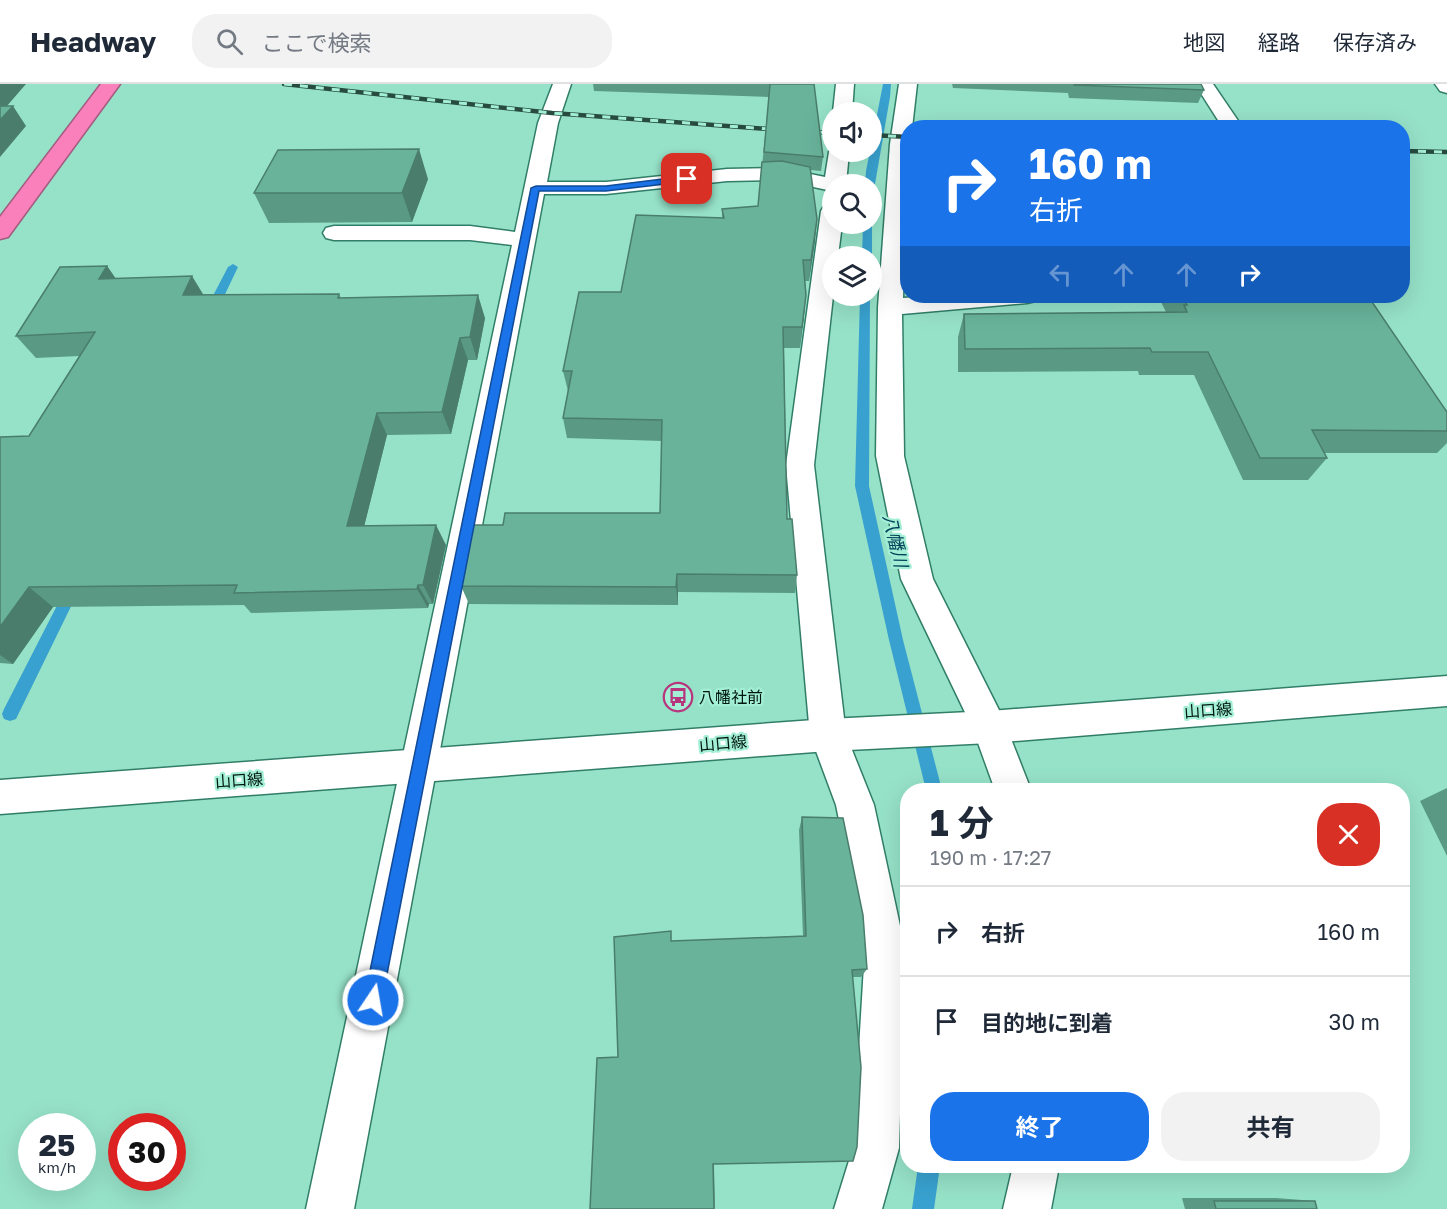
<!DOCTYPE html>
<html lang="ja">
<head>
<meta charset="utf-8">
<style>
	body { margin:0; font-family:"Golos Text","Noto Sans JP",sans-serif; background:#f2f2f3; color:#1f2937; height:100vh; display:flex; flex-direction:column; font-size:22px; white-space:nowrap }
	* { box-sizing:border-box; margin:0 }
	p { font-size:20px; color:#747a83 }
	.icon { flex:none; width:33px; height:33px; fill:none; stroke:currentColor; stroke-width:2; stroke-linecap:round; stroke-linejoin:round }
	.map { position:relative; flex:1; overflow:hidden }
	.drawer { position:absolute; left:900px; top:699px; width:510px; height:390px; display:flex; flex-direction:column; background:#fff; border-radius:24px; box-shadow:0 6px 24px #0002 }
	.drawer>* { flex:none }
	.top-card { position:absolute; left:900px; top:36px; width:510px; height:183px; border-radius:24px; box-shadow:0 6px 24px #0002; background:#1a73e8; color:#fff; overflow:hidden }
	.controls { position:absolute; left:822px; top:18px; display:grid; gap:12px }
	.controls a { display:grid; place-items:center; width:60px; height:60px; border-radius:50%; background:#fff; box-shadow:0 6px 24px #0002; font-size:30px }
	.speed { position:absolute; left:18px; top:1029px; display:flex; gap:12px; font-size:30px; font-weight:700; text-align:center }
	.speed>* { display:grid; place-content:center; width:78px; height:78px; border-radius:50%; background:#fff; box-shadow:0 6px 24px #0002; line-height:1 }
	.speed small { font-size:15px; font-weight:400 }
	.speed .limit { border:9px solid #d22; background:#fff; color:#111 }
	.pin { position:absolute; display:grid; place-items:center; width:51px; height:51px; color:#fff; margin:-26px; border-radius:12px; box-shadow:0 3px 9px #0006 }
	.me { position:absolute; width:66px; margin:-33px; rotate:12deg; stroke-linejoin:round; filter:drop-shadow(0 0 4px #0008) }
	.turn { display:flex; align-items:center; gap:21px; height:126px; padding:0 30px; font-size:27px }
	.turn .icon { width:78px; height:78px; stroke-width:2.5 }
	.turn b { display:block; font-size:42px; line-height:51px }
	.lanes { display:flex; align-items:center; height:57px; padding:0 30px; background:#0003; justify-content:center; gap:30px; direction:ltr }
	.lanes .off { opacity:.35 }
	.round { display:grid; place-items:center; flex:none; width:63px; height:63px; border-radius:24px; background:#f2f2f3 }
	.overview { display:flex; align-items:center; justify-content:space-between; height:102px; padding:0 30px }
	h1 { font-size:36px; font-weight:700; line-height:45px }
	.button { display:flex; gap:12px; margin-top:auto; padding:12px 30px }
	.button a { flex:1; height:69px; border-radius:24px; background:#1a73e8; color:#fff; font-size:24px; font-weight:700; line-height:69px; text-align:center }
	.button a+a { background:#f2f2f3; color:#1f2937 }
	ul { padding:0; list-style:none }
	li { display:flex; align-items:center; gap:18px; height:90px; padding:0 30px; border-top:2px solid #e0e1e3 }
	li div { flex:1 }
	li b { display:block; font-size:22px }
	li em { font-style:normal }
	header { display:flex; align-items:center; gap:36px; box-sizing:border-box; height:84px; padding:0 30px; background:#fff; border-bottom:2px solid #e0e1e3 }
	header strong { font-size:28px }
	nav { display:flex; gap:33px; margin-inline-start:auto; font-size:21px }
	.search { width:420px; height:54px; background:#f2f2f3; display:flex; align-items:center; gap:15px; box-sizing:border-box; padding:0 21px; border-radius:24px; color:#747a83; font-size:22px }
	.map>svg:first-child { display:block }
	.lines { fill:none; stroke-linecap:round; stroke-linejoin:round }
	.stream { fill:#39a1cf; fill-rule:evenodd }
	.street-casing { stroke:#317e68; stroke-width:3 }
	.secondary-casing { stroke:#317e68; stroke-width:3 }
	.highway-casing { stroke:#a25c7f; stroke-width:3 }
	.street { fill:#fff; fill-rule:evenodd }
	.secondary { fill:#fff; fill-rule:evenodd }
	.highway { fill:#f980bb; fill-rule:evenodd }
	.rail-casing { stroke:#274c3f; stroke-width:4.5 }
	.rail { stroke:#a3efd5; stroke-width:3; stroke-dasharray:8; stroke-linecap:butt }
	.wall { fill:#5a9a85 }
	.shaded-wall { fill:#4a7d6c }
	.building { fill:#69b39b; stroke:#4a7d6c; stroke-width:1.5 }
	.route { fill:#1a73e8; stroke:#114b97; stroke-width:1.5 }
	.labels { text-anchor:middle; stroke-width:4.5; stroke-linejoin:round; paint-order:stroke }
	.poi-label { font-size:16px; fill:#001810; stroke:#a3efd5; text-anchor:start }
	.street-label { font-size:16px; fill:#001810; stroke:#a3efd5 }
	.water-label { font-size:18px; font-style:italic; fill:#034159; stroke:#a3efd5 }
</style>
</head>
<body>
<header>
<strong>Headway</strong>
<div class="search"><svg class="icon" aria-label="search" viewBox="0 0 24 24"><circle cx="10" cy="10" r="6"/><path d="M15 15l6 6"/></svg>ここで検索</div>
<nav><a>地図</a><a>経路</a><a>保存済み</a></nav>
</header>
<div class="map">
<svg width="1447" height="1125" viewBox="0 0 1447 1125">
	<rect width="100%" height="100%" fill="#96e2c8"/>
	<g class="lines">
		<!-- stream -->
		<path class="stream" d="M883 0H891L890 13 875 100 872 103V100H865L866 87Z
			M872 138V172H862L863 140Z
			M233 180 238 183 217 227 215 229H207L205 227 228 183Z
			M860 212H870L869 402 903 556 942 706H926L889 556 855 402Z
			M73 498 80 504 16 635 10 637 4 635 2 630 4 625 68 500Z
			M918 1082H940L934 1125H912Z"/>
		<!-- street casing -->
		<g class="street-casing">
			<path id="street" d="M553 0H571L558 39 547 98H606L727 85 781 84 825 93 829 68 832 63V68H849L846 100H832V107L781 96 727 97 606 110H544L354 1125H306L512 161 470 156H334L326 154 323 149 326 144 334 142H470L515 148 538 39Z
				M836 0H854L852 28H833Z
				M899 0H917L912 44H908L903 214 939 212H1039L1036 217 1027 219 902 230 904 372 933 495 1002 632 1031 706H995L973 645 901 495 876 372 878 223 890 60Z
				M1195 0H1213L1243 44H1223Z
				M1435 0H1447V9L1440 7Z
				M832 120V140H842L838 172H832L833 212 814 381 846 651 874 721 905 865 899 1064 882 1125H834L853 1064 865 865 836 721 810 651 786 381 821 127 824 122Z
				M1013 1082H1059L1051 1125H1003Z"/>
		</g>
		<!-- secondary casing -->
		<g class="secondary-casing">
			<path id="secondary" d="M1447 592V622L990 659 828 667 0 730V696L828 635 990 627Z"/>
		</g>
		<!-- highway casing -->
		<g class="highway-casing">
			<path id="highway" d="M101 0H120L8 153 0 155V133Z"/>
		</g>
		<!-- street -->
		<use href="#street" class="street"/>
		<!-- secondary -->
		<use href="#secondary" class="secondary"/>
		<!-- highway -->
		<use href="#highway" class="highway"/>
		<!-- rail casing -->
		<g class="rail-casing">
			<path id="rail" d="M284 0 552 29 782 46
				M803 47 832 49
				M872 51 908 53
				M1402 67 1447 68"/>
		</g>
		<!-- rail -->
		<use href="#rail" class="rail"/>
	</g>
	<!-- wall -->
	<path class="wall" d="M593 0H814L823 73 821 87 810 86 815 157 809 197H805L804 232 800 264H784L787 435 797 491 795 509 678 508V521L469 520 461 502 503 441 660 429 662 357 567 354 563 334 568 307 563 287 621 208 722 134V125L758 122 769 13 594 7Z
		M952 0H1201L1204 6 1198 19 1069 14 1068 9 953 4Z
		M428 95 412 138 269 139 254 109Z
		M107 182 116 195 204 211 339 210 341 214 485 234 477 276H468L451 350 387 351 364 442 446 461 433 520H429L428 524 251 529 244 521 53 523 13 580 0 579V353L29 352 79 272 36 274 16 252Z
		M1158 212H1368L1447 328V359L1437 369H1324L1327 374 1308 396H1243L1194 291H1139L1138 287 958 288V253L964 230 1166 228Z
		M1447 704V772L1420 717Z
		M802 733 867 885 861 893H853L714 1080 715 1125 618 973 673 857 803 852 799 746Z
		M1182 1114H1276L1315 1117 1317 1125H1185Z"/>
	<!-- shaded-wall -->
	<path class="shaded-wall" d="M0 0H26L0 30Z
		M13 22 26 42 0 73V36Z
		M419 65 428 95 412 138 402 109Z
		M817 135 815 157 809 197 811 176Z
		M107 182 123 205 99 195Z
		M192 192 206 215 183 211Z
		M478 211 485 234 477 276 470 253Z
		M806 211 804 232 800 264 802 243Z
		M460 254 468 276 451 350 442 328Z
		M377 329 387 351 359 463 347 442Z
		M436 441 446 461 433 520 423 501Z
		M677 490 678 508V521L676 503Z
		M418 501 429 520 428 524 417 505Z
		M29 503 53 523 13 580 0 571V543Z"/>
	<!-- building -->
	<path class="building" d="M770 0H814L823 73 764 68Z
		M1074 0H1201L1204 6 1074 1Z
		M0 22H13L0 36Z
		M419 65 402 109H254L278 66Z
		M782 77 810 83 817 135 811 176H803L806 211 802 243H783L787 435H792L797 491 677 490 676 503 461 502 473 441H503L505 429H660L662 336 563 334 572 287H563L579 208H621L636 131 724 134 722 125 758 122 762 78Z
		M107 182 99 195 192 192 183 211 339 210 338 214 478 211 470 253 460 254 442 328 377 329 347 442 436 441 423 501H418L417 505 234 509 237 501 29 503 0 543V353L29 352 95 248 16 252 60 183Z
		M1182 212H1368L1447 328V347L1312 346 1327 374H1260L1208 268H1152L1150 264 965 265 964 230 1187 228 1184 221H1187Z
		M802 733 843 734 863 831 867 885 852 886 861 983 857 1063 853 1077 713 1080 714 1125H590L597 974 618 973 614 853 671 847V857L806 852Z
		M1214 1117H1315L1317 1125H1216Z"/>
	<!-- route -->
	<path class="route" d="M687 92 690 93V97L606 107H539L382 916 379 922 373 924 367 922 364 916 531 104 536 102H606Z"/>
	<!-- icons -->
	<defs>
		<g id="bus-ring" transform="scale(1.5)"><circle r="9.5" fill="#a3efd5" stroke="#b8357d" stroke-width="1.5"/><path d="M-5-6H5V4H4V6H2V4H-2V6H-4V4H-5ZM-3.5-4V0h7V-4ZM-3.5 1.2v1.5H-2V1.2ZM2 1.2v1.5H3.5V1.2Z" fill="#b8357d"/></g>
	</defs>
	<g fill-rule="evenodd">
		<use href="#bus-ring" x="678" y="613"/>
	</g>
	<g class="labels">
		<!-- poi labels -->
		<g class="poi-label">
			<text x="699" y="619">八幡社前</text>
		</g>
		<!-- street labels -->
		<g class="street-label">
			<text transform="translate(1208 626) rotate(-4)" y="6">山口線</text>
			<text transform="translate(723 659) rotate(-5)" y="6">山口線</text>
			<text transform="translate(239 696) rotate(-4)" y="6">山口線</text>
		</g>
		<!-- water labels -->
		<g class="water-label">
			<text transform="translate(895 457) rotate(77)" y="6">八幡川</text>
		</g>
	</g>
</svg>
<div class="controls">
<a><svg class="icon" aria-label="sound" viewBox="0 0 24 24"><path d="M4 9h4l5-4v14l-5-4H4zM17 9q2 3 0 6"/></svg></a>
<a><svg class="icon" aria-label="search" viewBox="0 0 24 24"><circle cx="10" cy="10" r="6"/><path d="M15 15l6 6"/></svg></a>
<a><svg class="icon" aria-label="layers" viewBox="0 0 24 24"><path d="M12 4l9 5-9 5-9-5zM3 14l9 5 9-5"/></svg></a>
</div>
<div class="speed"><div>25<small>km/h</small></div><div class="limit">30</div></div>
<div class="pin" style="left:687px;top:95px;background:#d93025"><svg class="icon" aria-label="arrive" viewBox="0 0 24 24"><path d="M6 21V4h12l-3 4 3 4H6"/></svg></div>
<svg class="me" style="left:373px;top:916px" viewBox="-20 -20 40 40"><circle r="17" fill="#1a73e8" stroke="#fff" stroke-width="3"/><path d="M0-11L8 9 0 5-8 9z" fill="#fff"/></svg>
<div class="top-card">
<div class="turn"><svg class="icon" aria-label="right" viewBox="0 0 24 24"><path d="M7 20v-9h11M14 6l5 5-5 5"/></svg><div><b>160 m</b>右折</div></div>
<div class="lanes"><svg class="icon off" aria-label="left" viewBox="0 0 24 24"><path d="M17 20v-9H6M10 6l-5 5 5 5"/></svg><svg class="icon off" aria-label="ahead" viewBox="0 0 24 24"><path d="M12 20V5M6 11l6-6 6 6"/></svg><svg class="icon off" aria-label="ahead" viewBox="0 0 24 24"><path d="M12 20V5M6 11l6-6 6 6"/></svg><svg class="icon" aria-label="right" viewBox="0 0 24 24"><path d="M7 20v-9h11M14 6l5 5-5 5"/></svg></div>
</div>
<section class="drawer">
<div class="overview"><div><h1>1 分</h1><p>190 m · 17:27</p></div><a class="round" style="background:#d93025;color:#fff"><svg class="icon" aria-label="close" viewBox="0 0 24 24"><path d="M6 6l12 12M18 6L6 18"/></svg></a></div>
<ul>
<li><svg class="icon" aria-label="right" viewBox="0 0 24 24"><path d="M7 20v-9h11M14 6l5 5-5 5"/></svg><div><b>右折</b></div><em>160 m</em></li>
<li><svg class="icon" aria-label="arrive" viewBox="0 0 24 24"><path d="M6 21V4h12l-3 4 3 4H6"/></svg><div><b>目的地に到着</b></div><em>30 m</em></li>
</ul>
<div class="button"><a>終了</a><a>共有</a></div>
</section>
</div>
</body>
</html>
